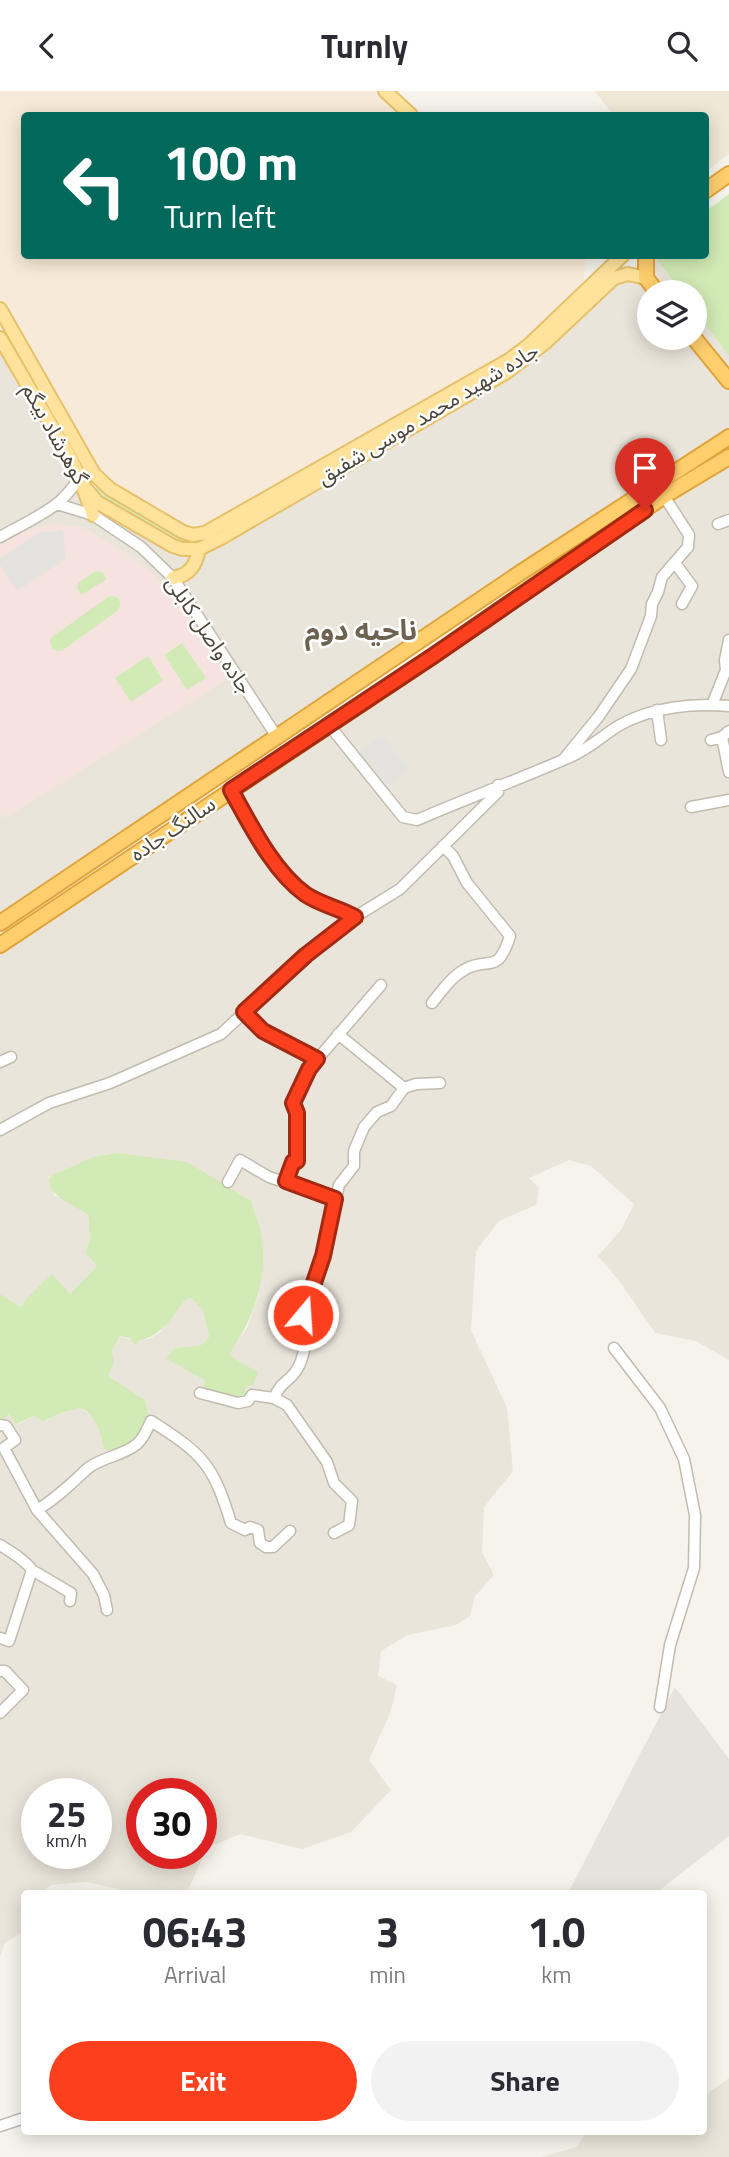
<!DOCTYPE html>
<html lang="en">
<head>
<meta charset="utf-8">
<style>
	body { margin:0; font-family:"Titillium Web","Noto Sans Arabic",sans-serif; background:#f2f2f3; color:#2b2b33; height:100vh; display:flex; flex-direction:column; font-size:26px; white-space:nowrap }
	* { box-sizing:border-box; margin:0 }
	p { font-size:23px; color:#7c7c81 }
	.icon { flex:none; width:38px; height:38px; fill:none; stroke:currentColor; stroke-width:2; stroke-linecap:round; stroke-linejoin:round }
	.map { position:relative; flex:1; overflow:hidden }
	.sheet { position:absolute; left:21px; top:1799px; width:686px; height:245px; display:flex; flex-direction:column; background:#fff; border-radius:7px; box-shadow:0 4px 18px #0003 }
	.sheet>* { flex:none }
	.banner { position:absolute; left:21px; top:21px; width:688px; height:147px; border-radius:7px; box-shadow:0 4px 18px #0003; background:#00695c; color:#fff; overflow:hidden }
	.tools { position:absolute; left:637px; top:189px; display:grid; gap:14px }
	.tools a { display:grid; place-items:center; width:70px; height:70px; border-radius:50%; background:#fff; box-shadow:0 4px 18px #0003; font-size:35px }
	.speed { position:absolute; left:21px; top:1687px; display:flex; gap:14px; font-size:35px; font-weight:700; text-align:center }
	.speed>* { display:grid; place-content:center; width:91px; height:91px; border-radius:50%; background:#fff; box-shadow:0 4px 18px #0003; line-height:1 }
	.speed small { font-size:18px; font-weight:400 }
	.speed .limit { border:10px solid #d22; background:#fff; color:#111 }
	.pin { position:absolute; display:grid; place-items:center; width:60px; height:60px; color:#fff; margin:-72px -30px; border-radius:50% 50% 50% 0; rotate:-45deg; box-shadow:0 0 7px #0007 }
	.pin .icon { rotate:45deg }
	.me { position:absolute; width:77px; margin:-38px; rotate:18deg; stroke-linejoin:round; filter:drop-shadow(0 0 5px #0008) }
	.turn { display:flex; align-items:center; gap:24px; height:147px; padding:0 28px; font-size:32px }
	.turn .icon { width:91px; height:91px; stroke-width:2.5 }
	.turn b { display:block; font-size:49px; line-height:60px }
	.eta { display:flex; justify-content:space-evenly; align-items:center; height:119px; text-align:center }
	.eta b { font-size:42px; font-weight:700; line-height:49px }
	.button { display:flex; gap:14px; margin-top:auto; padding:14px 28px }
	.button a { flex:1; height:80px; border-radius:42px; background:#fc3f1d; color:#fff; font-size:28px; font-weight:700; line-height:80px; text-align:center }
	.button a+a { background:#f2f2f3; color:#2b2b33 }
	header { display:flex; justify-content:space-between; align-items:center; height:91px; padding:0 28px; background:#fff; font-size:32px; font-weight:700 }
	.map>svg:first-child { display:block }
	.residential { fill:#eae5da; fill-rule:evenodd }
	.commercial { fill:#f7ead8 }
	.industrial { fill:#e6e2dd }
	.education { fill:#efe8d6 }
	.medical { fill:#f6e3e0 }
	.green { fill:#d2eab5 }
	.parking { fill:#e5e3e0 }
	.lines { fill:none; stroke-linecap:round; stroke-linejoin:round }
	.minor-casing { stroke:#c2bbae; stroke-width:13 }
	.major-casing { stroke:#e6c16a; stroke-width:16 }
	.highway-casing { stroke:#e0a43c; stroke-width:18 }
	.minor { stroke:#fff; stroke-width:10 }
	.major { stroke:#ffe39c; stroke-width:12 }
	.highway { stroke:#ffcf6e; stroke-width:14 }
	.route-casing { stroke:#a42913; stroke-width:18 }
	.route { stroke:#fc3f1d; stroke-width:12 }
	.labels { text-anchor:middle; stroke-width:5; stroke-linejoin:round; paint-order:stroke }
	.street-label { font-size:21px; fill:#4b4439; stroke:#fff }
	.district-label { font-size:28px; font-weight:bold; fill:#6e6250; stroke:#fff }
</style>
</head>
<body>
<header><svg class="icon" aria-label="back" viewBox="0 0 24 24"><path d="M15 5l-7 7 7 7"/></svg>Turnly<svg class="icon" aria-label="search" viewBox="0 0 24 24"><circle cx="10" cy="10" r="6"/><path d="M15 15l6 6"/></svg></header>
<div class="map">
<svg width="729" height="2066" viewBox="0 0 729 2066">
	<rect width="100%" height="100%" fill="#f6f3ec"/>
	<!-- residential -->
	<path class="residential" d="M646 165H659L662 176 681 201H649V247H695V220L729 265V346L0 832V247L83 394 191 459 614 187H646Z
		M729 366V1269L696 1250 655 1242 621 1192 598 1165 621 1139 634 1113 591 1075 569 1069 529 1087 539 1097 536 1114 499 1130 476 1160 471 1239 507 1317 513 1380 484 1416 482 1461 494 1484 475 1505 470 1525 456 1534 408 1544 381 1560 378 1585 397 1594 391 1620 369 1669 391 1699 351 1741 302 1758 240 1743 207 1757 188 1799 171 1802H136L86 1791 51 1794 41 1802H24V1840L5 1852 0 1865V1330L8 1322 20 1332 33 1325 44 1330 75 1317 82 1318 94 1327 102 1344 122 1297 107 1285 114 1271 112 1260 119 1245 138 1250 151 1247 160 1241 186 1208 192 1207 203 1219 209 1246 201 1254 175 1257 196 1285 206 1290 233 1267 229 1262 247 1237 259 1203 117 1062 96 1065 54 1083V1104L75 1113 88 1124 90 1148 85 1160 97 1175 70 1203 25 1209 21 1216 0 1203V854ZM37 1703H96V1762H37ZM142 1703H201V1762H142Z
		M729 1987V2066H540L577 2056 587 2041 704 2040V2005Z"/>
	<!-- commercial -->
	<path class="commercial" d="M0 0H376L402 24H24V164H585L584 189 577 202 513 261 219 431 203 435 185 434 108 388 99 381 0 209Z"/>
	<!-- industrial -->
	<path class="industrial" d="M675 1596 729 1668V1745L656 1802H568Z"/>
	<!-- education -->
	<path class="education" d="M595 0H729V63L705 81V24H613Z"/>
	<!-- medical -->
	<path class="medical" d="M54 433 77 435 92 441 134 467 162 492 186 521 228 588 4 728 0 720V455L24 440Z"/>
	<!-- green -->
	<path class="green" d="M729 103V265L695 220V201H681L658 170 659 165 705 164V121Z
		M97 395 188 448V452C160 450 113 418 93 399Z
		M96 480 102 481 107 488 81 504 77 497 78 492Z
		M110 505 116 506 120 510V515L117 520 63 559 58 560 52 558 50 550 53 545Z
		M182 552 206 587 187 599 164 564Z
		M148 565 163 589 131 611 115 587Z
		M117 1062 187 1071 251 1110C254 1121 259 1132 261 1142 269 1186 254 1227 230 1262L233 1267 258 1281 252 1295H246L244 1307C231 1308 214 1305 203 1297L205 1290 166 1267 175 1257 201 1254 209 1246 203 1219 191 1207 186 1208C172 1226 162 1245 138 1250L135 1254 130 1247 120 1245 112 1260 114 1271 108 1285 145 1309 149 1326C139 1341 125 1363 104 1358 102 1345 93 1313 75 1318 65 1320 53 1326 43 1330L33 1325 16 1333 9 1323 0 1330V1203L21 1216 25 1209 52 1183 70 1203 97 1175 85 1161 90 1148 88 1124C74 1113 49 1107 49 1088L54 1083 96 1065Z"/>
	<!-- parking -->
	<path class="parking" d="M63 440 66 468 17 500 0 474V467L39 441Z
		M381 644 409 677 388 695 360 662Z"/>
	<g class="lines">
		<!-- minor casing -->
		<g class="minor-casing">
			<path id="minor" d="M57 413 93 424 141 456 173 487 277 646
				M718 433 729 429
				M0 446C19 435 42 425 59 411 72 400 77 387 91 378
				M675 472 692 495 682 513
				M712 614 726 579 725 569 729 549
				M657 619 661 649
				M329 634 403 726 417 729C468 707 520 688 570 666 589 658 603 644 620 634 652 616 693 612 729 615
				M722 646 729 681
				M711 649 722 646 729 640
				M563 669 599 625 631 578 651 525 652 513 658 501 662 486 688 456 689 444 664 405
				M231 699C249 733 273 780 305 803 319 813 339 817 355 826
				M691 716 729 709
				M432 912C442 900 451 886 464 879 489 864 497 886 510 845L467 792 453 765 443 755
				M245 921 263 940 317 968
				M338 943 404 997
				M0 971 11 966
				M0 1039 49 1012 110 992 221 943 306 864 355 826 400 798 498 701V694
				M286 1090 293 1071 297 1070V1022L293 1012 309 978 381 894
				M228 1091 240 1069 269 1086 335 1108
				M614 1257 660 1317 684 1368 695 1424 694 1477 670 1554 660 1616
				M200 1302 238 1312 248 1310 252 1304 274 1307 287 1314 327 1371 334 1392 352 1410 349 1434 334 1442
				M274 1307C282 1289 287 1293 296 1280 302 1272 303 1262 306 1252L296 1245 323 1165 339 1094 354 1075V1060L364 1036 377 1021 391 1015 404 997 416 993 440 992
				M0 1334 6 1335 15 1349 4 1357 37 1419 93 1483 104 1504 107 1519
				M37 1419C57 1407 72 1392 87 1378 101 1366 123 1365 137 1353 144 1347 147 1338 151 1330 203 1363 213 1373 231 1432L245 1439 250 1436 258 1439 260 1452 266 1456H273L290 1440
				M0 1454C11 1461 25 1469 32 1479L71 1502 70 1510
				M0 1547 9 1550 32 1479
				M0 1580H5L23 1599 0 1622
				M0 2035 24 2027"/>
		</g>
		<!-- major casing -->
		<g class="major-casing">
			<path id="major" d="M385 0 411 24
				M0 218 94 383 110 398 183 441 193 444 205 442 509 269 530 253 623 164
				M0 247 71 368 83 394 97 411 173 455 182 458H199L221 447 507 281 545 252 614 187 628 183 646 187
				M84 399 93 424
				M173 487C190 484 196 474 199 458"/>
		</g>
		<!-- highway casing -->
		<g class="highway-casing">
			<path id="highway" d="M705 100 729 83
				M646 164V187L657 201
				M694 247 729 290
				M0 832 523 480 729 346
				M0 854 433 565 664 405 729 366"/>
		</g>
		<!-- minor -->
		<use href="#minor" class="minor"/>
		<!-- major -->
		<use href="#major" class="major"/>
		<!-- highway -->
		<use href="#highway" class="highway"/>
	</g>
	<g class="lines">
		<!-- route casing -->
		<g class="route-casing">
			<path id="route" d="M303 1224 323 1165 335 1108 286 1090 293 1071 297 1070V1022L293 1012 309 978 317 968 263 940 244 921 306 864 355 826C339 817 319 813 305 803 273 780 250 733 231 699L433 565 645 419"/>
		</g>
		<!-- route -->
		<use href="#route" class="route"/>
	</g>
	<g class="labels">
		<!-- street labels -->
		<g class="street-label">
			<text transform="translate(428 323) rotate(-31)" y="7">جاده شهید محمد موسی شفیق</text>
			<text transform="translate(55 343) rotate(61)" y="7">گوهرشاد بیگم</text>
			<text transform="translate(209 544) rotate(56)" y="7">جاده واصل کابلی</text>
			<text transform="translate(173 738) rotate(-34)" y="7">سالنگ جاده</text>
		</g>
		<!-- district labels -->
		<g class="district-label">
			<text x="361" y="549">ناحیه دوم</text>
		</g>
	</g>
</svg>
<div class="tools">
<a><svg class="icon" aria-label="layers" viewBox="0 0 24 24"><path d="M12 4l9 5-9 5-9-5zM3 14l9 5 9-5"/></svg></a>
</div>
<div class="speed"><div>25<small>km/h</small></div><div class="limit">30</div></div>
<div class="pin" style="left:645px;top:419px;background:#d93025"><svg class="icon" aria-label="arrive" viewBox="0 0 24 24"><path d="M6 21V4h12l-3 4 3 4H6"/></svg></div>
<svg class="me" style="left:303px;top:1224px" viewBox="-20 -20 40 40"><circle r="17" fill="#fc3f1d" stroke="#fff" stroke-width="3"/><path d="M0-11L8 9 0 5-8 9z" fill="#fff"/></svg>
<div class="banner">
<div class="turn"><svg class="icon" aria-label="left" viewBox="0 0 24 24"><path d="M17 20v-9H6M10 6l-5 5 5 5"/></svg><div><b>100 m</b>Turn left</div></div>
</div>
<section class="sheet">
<div class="eta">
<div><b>06:43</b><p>Arrival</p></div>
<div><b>3</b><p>min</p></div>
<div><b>1.0</b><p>km</p></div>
</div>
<div class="button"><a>Exit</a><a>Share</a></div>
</section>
</div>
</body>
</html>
